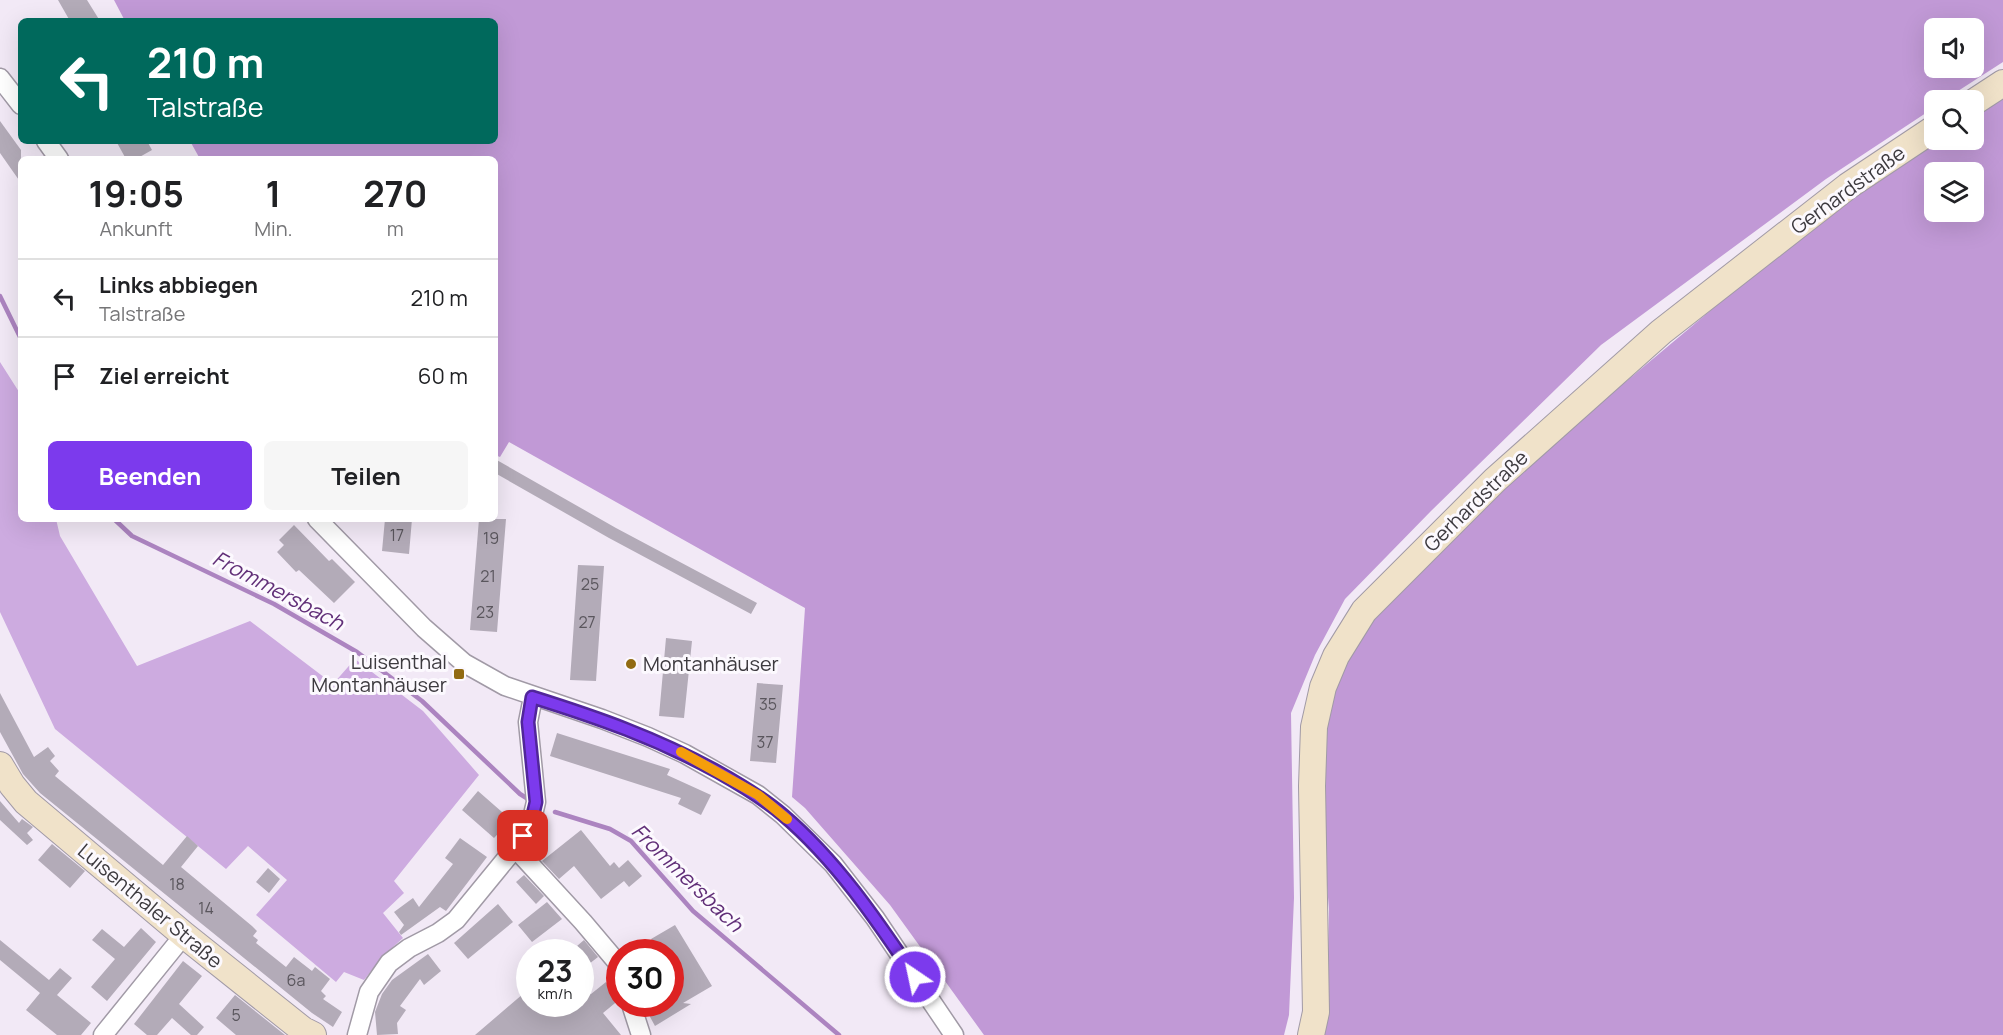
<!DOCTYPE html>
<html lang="de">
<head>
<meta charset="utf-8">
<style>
	body { margin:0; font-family:Manrope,sans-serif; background:#f6f6f6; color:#202124; height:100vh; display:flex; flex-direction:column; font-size:22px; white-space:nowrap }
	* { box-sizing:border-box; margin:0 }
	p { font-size:20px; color:#757577 }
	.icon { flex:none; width:33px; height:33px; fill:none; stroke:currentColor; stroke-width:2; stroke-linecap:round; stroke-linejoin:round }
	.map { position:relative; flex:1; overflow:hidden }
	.drawer { position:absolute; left:18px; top:156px; width:480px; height:366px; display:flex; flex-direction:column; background:#fff; border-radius:9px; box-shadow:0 6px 24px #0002 }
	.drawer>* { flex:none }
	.top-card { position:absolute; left:18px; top:18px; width:480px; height:126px; border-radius:9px; box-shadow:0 6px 24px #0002; background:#00695c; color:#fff; overflow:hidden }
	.controls { position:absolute; left:1924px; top:18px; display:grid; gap:12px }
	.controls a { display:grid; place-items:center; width:60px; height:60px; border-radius:9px; background:#fff; box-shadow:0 6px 24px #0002; font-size:30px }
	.speed { position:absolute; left:516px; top:939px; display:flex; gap:12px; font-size:30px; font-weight:700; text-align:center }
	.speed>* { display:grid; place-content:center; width:78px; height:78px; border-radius:50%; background:#fff; box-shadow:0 6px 24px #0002; line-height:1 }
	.speed small { font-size:15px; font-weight:400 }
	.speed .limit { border:9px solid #d22; background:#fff; color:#111 }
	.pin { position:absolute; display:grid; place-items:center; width:51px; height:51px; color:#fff; margin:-26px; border-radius:12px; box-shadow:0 3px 9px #0006 }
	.me { position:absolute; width:66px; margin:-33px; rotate:326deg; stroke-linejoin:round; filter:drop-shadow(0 0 4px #0008) }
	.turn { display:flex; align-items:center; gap:21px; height:126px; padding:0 30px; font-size:27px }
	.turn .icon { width:78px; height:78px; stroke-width:2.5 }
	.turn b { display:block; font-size:42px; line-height:51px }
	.eta { display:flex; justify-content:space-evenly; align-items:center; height:102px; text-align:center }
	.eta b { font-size:36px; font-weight:700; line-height:42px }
	.action { display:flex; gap:12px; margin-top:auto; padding:12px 30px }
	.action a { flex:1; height:69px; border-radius:9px; background:#7c3aed; color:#fff; font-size:24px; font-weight:700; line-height:69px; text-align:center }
	.action a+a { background:#f6f6f6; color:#202124 }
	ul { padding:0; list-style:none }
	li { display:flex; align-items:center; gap:18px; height:78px; padding:0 30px; border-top:2px solid #e0e0e0 }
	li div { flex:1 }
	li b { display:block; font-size:22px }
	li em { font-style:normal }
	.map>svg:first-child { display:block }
	.green { fill:#cdabe0 }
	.forest { fill:#c199d6; fill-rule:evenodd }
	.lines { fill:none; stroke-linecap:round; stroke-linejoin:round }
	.stream { stroke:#ac84c0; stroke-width:4.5 }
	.building { fill:#b3abb8 }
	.street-casing { stroke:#a19aa6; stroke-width:21 }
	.secondary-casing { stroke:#a19aa6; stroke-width:28 }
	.street { stroke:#fff; stroke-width:18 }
	.secondary { stroke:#f0e2c9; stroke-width:26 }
	.route-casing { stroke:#51269a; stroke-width:15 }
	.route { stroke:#7c3aed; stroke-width:10 }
	.slow { stroke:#f59e0b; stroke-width:10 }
	.poi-dot { fill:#926b13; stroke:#fcf9fe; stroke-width:2 }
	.labels { text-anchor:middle; stroke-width:6; stroke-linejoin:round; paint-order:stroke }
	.number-label { font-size:16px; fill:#5a565d }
	.street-label { font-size:20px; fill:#3d3a3f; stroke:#fcf9fe }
	.poi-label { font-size:20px; fill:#3d3a3f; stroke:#fcf9fe; text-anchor:end }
	.water-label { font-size:21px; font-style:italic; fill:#612f78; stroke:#fcf9fe }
</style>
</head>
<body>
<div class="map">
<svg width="2003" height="1035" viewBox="0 0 2003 1035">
	<rect width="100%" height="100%" fill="#f2e9f6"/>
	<!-- green -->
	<path class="green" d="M0 362 21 395V519H56L60 536 137 666 250 621 333 684 355 659 423 711 479 775 394 881 404 893 383 913 403 938 383 956 364 980 344 972 336 982 256 915 287 880 248 846 226 869 55 729 0 612Z"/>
	<!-- forest -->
	<path class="forest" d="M114 0H2003V62L1944 100H1935V107L1826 179 1601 345 1431 511 1345 599 1315 655 1291 713 1294 898 1289 1015 1284 1035H984L890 905 805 808 792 797 805 608 509 442 500 457 495 455V159H200L190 141H495V21H125ZM1935 28H1974V68H1935Z
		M2003 97V1035H1322L1327 1003 1329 909 1320 802 1328 707 1346 659 1380 611 1548 447 1760 269 1849 200 1940 140H1974V116ZM1935 172H1974V212H1935Z"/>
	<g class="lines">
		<!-- stream -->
		<path class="stream" d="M0 296 21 339
			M114 519 132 536 274 604 357 652 422 701 520 794 528 799
			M555 812 610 829 631 841 693 911 839 1035"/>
	</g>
	<!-- building -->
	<path class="building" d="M58 0H87L100 21H70Z
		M0 121 21 150V183L0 153Z
		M116 141H147L152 150 136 159H126Z
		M495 459 616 528 757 603 751 614 609 538 495 473Z
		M385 519H412L409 554 382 551Z
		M479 519H506L497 632 470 630Z
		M294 525 329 561 332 559 355 582 334 603 299 570 296 572 277 552 284 545 279 540Z
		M578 565 604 566 596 681 570 680Z
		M666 638 692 641 684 718 659 716Z
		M757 683 783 685 776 763 750 761Z
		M0 693 34 757 48 747 55 756 50 761 59 771 55 776 163 865 187 836 198 846 181 867 252 926 257 931 253 936 258 940 256 943 286 967 294 957 312 971 315 967 330 979 321 991 326 996 323 999 342 1012 333 1027 312 1013 40 793 23 774 0 732Z
		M557 733 670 769 667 775 711 795 701 815 678 804 681 798 550 756Z
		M478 791 511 820 494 838 462 810Z
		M0 801 19 823 22 819 33 827 27 833 33 840 27 845 0 820Z
		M581 830 610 866 614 862 619 868 628 860 642 876 629 887 624 881 601 899 574 866 559 879 542 861Z
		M460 838 487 857 446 911 440 907 401 935 399 932 404 925 394 912 413 898 419 907 453 864 445 858Z
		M52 844 85 871 70 888 38 860Z
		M268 868 280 879 269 893 256 882Z
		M524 875 544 896 536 904 516 882Z
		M547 902 562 919 532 942 518 925Z
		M498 904 513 922 468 959 454 943Z
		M675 925 712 986 683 1003 691 1004 655 1026 643 1004H670V952H659L651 939Z
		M141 928 156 942 107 1001 91 987 115 959 92 940 102 929 124 947Z
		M0 940 49 980 60 968 72 978 57 995 91 1023 81 1035H57L26 1010 40 993 0 960Z
		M584 940 598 957 580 971V952H570Z
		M428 954 441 971 424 985 420 979 400 1006 406 1010 397 1023 398 1034 377 1035 375 1012 382 994 392 980Z
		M183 961 202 976 179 1004 204 1027 197 1035H191L172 1018 157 1035H147L134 1024Z
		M606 982 620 999 603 1013 621 1035H475L530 988V1004H580V983L591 994Z
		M235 995 285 1035H236L216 1018Z"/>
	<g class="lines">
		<!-- street casing -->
		<g class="street-casing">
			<path id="street" d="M0 78 21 105
				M46 141 59 159
				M317 519 424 628 464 663 505 686 602 719 648 737 685 754 758 795 783 815 833 864 875 918 954 1035
				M515 848 583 922 616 961 620 970
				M631 1004 641 1035
				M103 1035 184 935
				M357 1035 369 992 389 963 409 948 438 933 456 920 515 848 531 823 536 802 528 722 533 697"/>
		</g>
		<!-- secondary casing -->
		<g class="secondary-casing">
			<path id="secondary" d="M1974 102 2003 83
				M0 765 12 785 26 802 184 935 303 1030 313 1035
				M1311 1035 1316 1012 1312 786 1314 727 1323 687 1336 656 1364 611 1495 480 1661 332 1848 186 1935 128"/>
		</g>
		<!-- street -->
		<use href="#street" class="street"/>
		<!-- secondary -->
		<use href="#secondary" class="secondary"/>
	</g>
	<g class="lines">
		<!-- route casing -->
		<g class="route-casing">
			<path id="route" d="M523 836 531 823 536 802 528 722 532 697C599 718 656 738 718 772 741 785 763 798 783 815 836 860 876 919 915 977"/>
		</g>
		<!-- route -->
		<use href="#route" class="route"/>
		<!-- slow -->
		<path class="slow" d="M681 752 758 795 787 819"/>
	</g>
	<!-- markers -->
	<g class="poi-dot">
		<circle cx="631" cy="664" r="6"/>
		<rect x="453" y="668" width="12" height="12" rx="3"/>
	</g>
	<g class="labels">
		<!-- number labels -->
		<g class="number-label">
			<text x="397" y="541">17</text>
			<text x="491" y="544">19</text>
			<text x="488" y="582">21</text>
			<text x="590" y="590">25</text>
			<text x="485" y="618">23</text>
			<text x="587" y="628">27</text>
			<text x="768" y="710">35</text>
			<text x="765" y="748">37</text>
			<text x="177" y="890">18</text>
			<text x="206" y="914">14</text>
			<text x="296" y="986">6a</text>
			<text x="236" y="1021">5</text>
		</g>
		<!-- street labels -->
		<g class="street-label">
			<text transform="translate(1848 190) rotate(-36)" y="7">Gerhardstraße</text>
			<text transform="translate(1476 501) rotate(-44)" y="7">Gerhardstraße</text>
			<text transform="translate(150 906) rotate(40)" y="7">Luisenthaler Straße</text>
		</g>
		<!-- poi labels -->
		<g class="poi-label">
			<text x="447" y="669">Luisenthal<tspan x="447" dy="23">Montanhäuser</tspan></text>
			<text x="643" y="671" text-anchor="start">Montanhäuser</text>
		</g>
		<!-- water labels -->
		<g class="water-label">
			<text transform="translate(278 591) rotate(28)" y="7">Frommersbach</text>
			<text transform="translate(687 878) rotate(44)" y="7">Frommersbach</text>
		</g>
	</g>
</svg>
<div class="controls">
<a><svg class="icon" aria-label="sound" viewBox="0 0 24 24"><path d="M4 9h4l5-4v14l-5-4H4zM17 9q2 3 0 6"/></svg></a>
<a><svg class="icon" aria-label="search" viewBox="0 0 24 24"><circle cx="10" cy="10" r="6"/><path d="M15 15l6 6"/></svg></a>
<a><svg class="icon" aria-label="layers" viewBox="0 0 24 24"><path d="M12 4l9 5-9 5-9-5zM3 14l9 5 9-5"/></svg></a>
</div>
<div class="speed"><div>23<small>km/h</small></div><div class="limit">30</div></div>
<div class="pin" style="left:523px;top:836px;background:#d93025"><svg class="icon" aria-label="arrive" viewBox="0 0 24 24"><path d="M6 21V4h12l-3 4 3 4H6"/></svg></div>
<svg class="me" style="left:915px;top:977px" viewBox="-20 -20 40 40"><circle r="17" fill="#7c3aed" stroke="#fff" stroke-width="3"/><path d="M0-11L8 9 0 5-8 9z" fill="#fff"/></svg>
<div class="top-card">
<div class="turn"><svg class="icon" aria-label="left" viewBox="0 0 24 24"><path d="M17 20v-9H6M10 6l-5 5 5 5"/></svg><div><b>210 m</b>Talstraße</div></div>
</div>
<section class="drawer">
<div class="eta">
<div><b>19:05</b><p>Ankunft</p></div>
<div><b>1</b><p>Min.</p></div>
<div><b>270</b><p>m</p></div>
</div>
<ul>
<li><svg class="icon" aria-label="left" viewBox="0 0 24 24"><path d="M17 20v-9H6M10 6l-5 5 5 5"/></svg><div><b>Links abbiegen</b><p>Talstraße</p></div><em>210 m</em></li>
<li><svg class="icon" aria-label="arrive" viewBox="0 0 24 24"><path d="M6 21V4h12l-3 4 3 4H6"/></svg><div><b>Ziel erreicht</b></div><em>60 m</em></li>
</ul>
<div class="action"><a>Beenden</a><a>Teilen</a></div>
</section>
</div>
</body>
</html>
